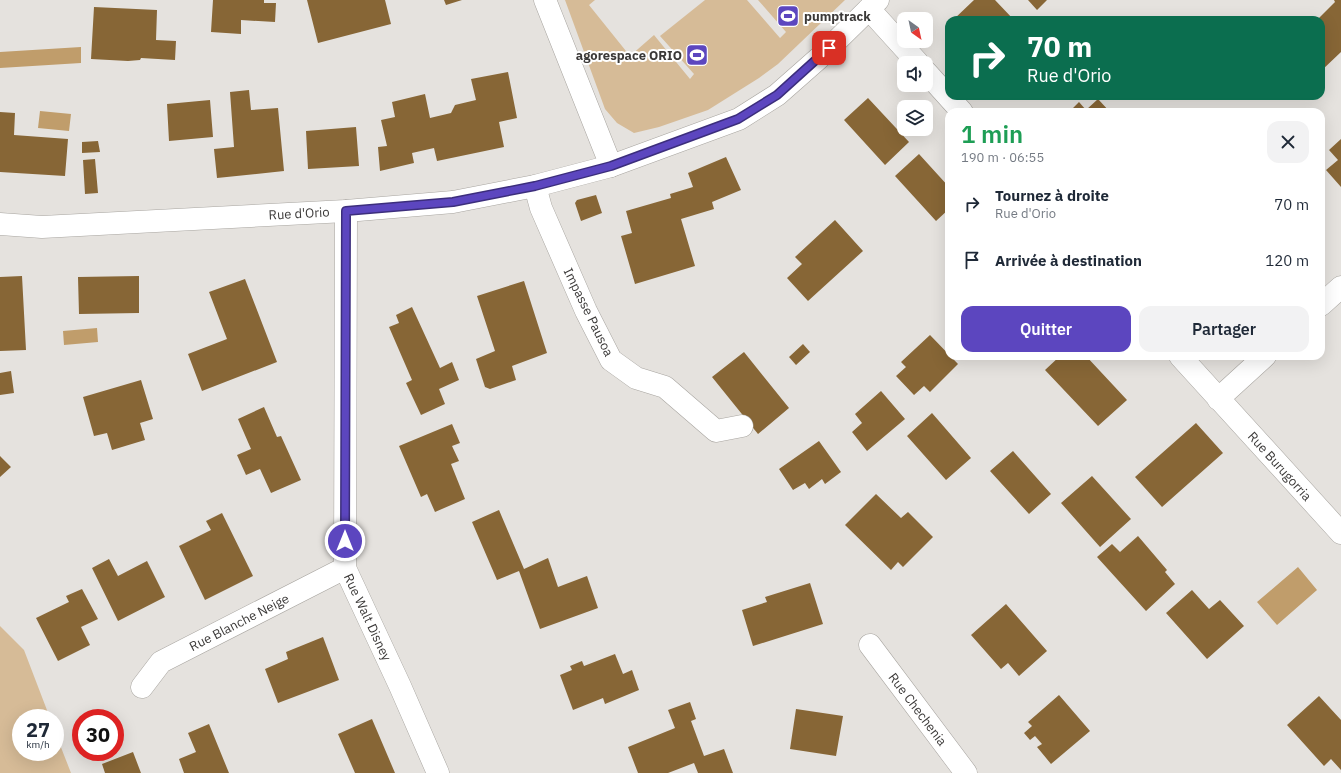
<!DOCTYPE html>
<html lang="fr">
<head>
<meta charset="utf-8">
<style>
	body { margin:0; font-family:"IBM Plex Sans",sans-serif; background:#f2f2f3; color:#1f2937; height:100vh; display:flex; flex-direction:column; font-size:15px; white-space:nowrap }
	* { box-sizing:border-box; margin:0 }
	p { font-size:13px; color:#747a83 }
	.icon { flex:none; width:22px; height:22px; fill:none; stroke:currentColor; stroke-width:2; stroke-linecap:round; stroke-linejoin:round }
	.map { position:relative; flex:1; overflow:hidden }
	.details { position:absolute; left:945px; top:108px; width:380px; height:252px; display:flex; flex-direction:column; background:#fff; border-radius:12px; box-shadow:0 4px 16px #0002 }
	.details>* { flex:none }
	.hud { position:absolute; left:945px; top:16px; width:380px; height:84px; border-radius:12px; box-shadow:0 4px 16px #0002; background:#0b6e4f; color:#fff; overflow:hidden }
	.needle { width:26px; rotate:147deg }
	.tools { position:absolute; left:897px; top:12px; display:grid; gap:8px }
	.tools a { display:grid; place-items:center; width:36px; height:36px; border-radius:8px; background:#fff; box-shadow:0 4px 16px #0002; font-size:20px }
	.speed { position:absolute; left:12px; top:709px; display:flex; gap:8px; font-size:20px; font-weight:700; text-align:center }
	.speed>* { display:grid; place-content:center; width:52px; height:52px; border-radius:50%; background:#fff; box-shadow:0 4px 16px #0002; line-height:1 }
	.speed small { font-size:10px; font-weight:400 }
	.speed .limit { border:6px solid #d22; background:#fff; color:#111 }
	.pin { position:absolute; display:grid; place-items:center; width:34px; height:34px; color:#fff; margin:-17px; border-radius:8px; box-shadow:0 2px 6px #0006 }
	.me { position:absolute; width:44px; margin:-22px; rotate:0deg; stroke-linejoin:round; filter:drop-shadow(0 0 3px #0008) }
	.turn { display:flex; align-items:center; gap:14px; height:84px; padding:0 16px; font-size:18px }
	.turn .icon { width:52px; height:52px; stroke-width:2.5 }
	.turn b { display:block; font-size:28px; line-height:34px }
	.round { display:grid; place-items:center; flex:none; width:42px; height:42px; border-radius:12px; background:#f2f2f3 }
	.summary { display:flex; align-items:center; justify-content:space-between; height:68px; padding:0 16px }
	h1 { font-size:24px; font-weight:600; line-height:30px; color:#1e9e55 }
	.button { display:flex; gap:8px; margin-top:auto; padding:8px 16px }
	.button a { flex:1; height:46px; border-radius:12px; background:#5c46bf; color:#fff; font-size:16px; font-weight:600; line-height:46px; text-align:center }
	.button a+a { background:#f2f2f3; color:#1f2937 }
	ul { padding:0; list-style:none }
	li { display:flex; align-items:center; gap:12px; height:56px; padding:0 16px }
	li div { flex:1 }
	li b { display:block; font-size:15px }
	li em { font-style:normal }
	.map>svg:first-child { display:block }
	.green { fill:#d6bb97 }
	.water { fill:#c09d6b }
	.building { fill:#876636 }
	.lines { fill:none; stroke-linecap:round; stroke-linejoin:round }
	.minor-casing { stroke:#a8a5a0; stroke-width:23 }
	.tertiary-casing { stroke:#a8a5a0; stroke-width:23 }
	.minor { stroke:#fff; stroke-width:22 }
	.tertiary { stroke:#fff; stroke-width:22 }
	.route-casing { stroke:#3c2e7c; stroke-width:10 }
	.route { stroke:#5c46bf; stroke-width:7 }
	.labels { text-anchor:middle; stroke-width:4; stroke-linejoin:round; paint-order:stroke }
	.poi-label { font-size:13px; font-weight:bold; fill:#3b3938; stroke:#fff; text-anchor:start }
	.street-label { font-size:13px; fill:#3b3938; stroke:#fff }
</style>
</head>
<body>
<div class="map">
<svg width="1341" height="773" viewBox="0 0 1341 773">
	<rect width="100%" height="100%" fill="#e5e2de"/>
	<!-- green -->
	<path class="green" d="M565 0H595L589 5 630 56 654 35 690 79 694 74 660 36 705 0H747L780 38 786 32 758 0H845L778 64 759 78 708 110 659 127 634 133 617 123 605 109Z
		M0 626 24 650 50 718H21V752H55V732L71 773H0Z"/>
	<!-- water -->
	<path class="water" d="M81 47V63L0 68V52Z
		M40 111 71 114 69 131 38 128Z
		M97 328 98 342 64 345 63 331Z
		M1298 567 1317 590 1277 625 1257 602Z"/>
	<!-- building -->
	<path class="building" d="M213 0H264V3H276L275 22 241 20V34L211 32Z
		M307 0H385L391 24 318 43Z
		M444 0H462L446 5Z
		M974 0H995L1014 20H953Z
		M1028 0H1047L1037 10Z
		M1334 0H1341V52L1321 71V20H1317L1335 2Z
		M94 7 157 10 156 40 176 41 175 60 141 58 140 60 128 61 91 59Z
		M508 72 517 118 499 122 504 147 437 161 434 148 412 153 414 163 380 171 378 147 387 146 381 120 395 117 392 102 425 94 430 118 451 113 455 105 476 100 471 79Z
		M249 90 251 110 278 108 284 171 217 178 214 149 234 147 230 92Z
		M868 98 909 142 885 165 844 120Z
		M1098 99 1110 112H1069L1079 102 1086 110Z
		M210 100 213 137 169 141 167 104Z
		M0 112 15 113 14 135 68 139 65 176 0 172Z
		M356 127 359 166 308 169 306 131Z
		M1341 139V187L1326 170 1338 160 1329 150Z
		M98 141 100 152 82 153V142Z
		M919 154 949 187V209L936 221 895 176Z
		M726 157 741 190 712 202 714 209 681 219 695 266 635 284 621 236 632 233 626 211 671 198 670 194 693 187 688 173Z
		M95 159 98 193 85 194 83 160Z
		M596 195 602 213 581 221 575 203 577 200Z
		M835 220 863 251 808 301 787 278 802 264 795 257Z
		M22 276 26 350 0 351V277Z
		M139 276V313L79 314 78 277Z
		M245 279 277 362 202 391 188 354 227 339 209 292Z
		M524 281 547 353 512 366 516 380 490 389 485 387 476 359 495 351 477 296Z
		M412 307 440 368 452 362 459 380 439 389 445 404 421 415 406 383 412 380 389 327 399 323 396 315Z
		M930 335 958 364 930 392 924 386 914 395 896 376 906 367 901 362Z
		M803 344 810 352 796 365 789 357Z
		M744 352 789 408 758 434 712 377Z
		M1060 356H1086L1127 400 1098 426 1045 370Z
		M11 371 14 393 0 395V373Z
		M141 380 153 419 140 423 145 440 112 450 107 433 94 436 83 397Z
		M881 391 905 419 867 451 852 432 862 423 855 414Z
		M264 407 277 437 281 436 301 480 271 493 260 469 246 475 237 455 251 449 238 419Z
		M932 413 971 458 946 480 907 436Z
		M1196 423 1223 453 1162 507 1135 477Z
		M452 424 460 443 452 446 459 461 451 464 465 499 435 512 427 494 421 497 399 446Z
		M819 441 841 472 825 484 822 479 809 489 805 483 793 490 779 469Z
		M1013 451 1051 494 1029 514 990 471Z
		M0 456 11 467 0 477Z
		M1092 476 1131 519 1100 547 1061 503Z
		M876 494 901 518 908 512 933 537 903 567 898 562 891 570 845 525Z
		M499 510 524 569 548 558 558 587 587 576 598 608 540 629 519 571 497 580 472 522Z
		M222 513 253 576 205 600 179 546 211 530 206 521Z
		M1138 536 1167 570 1165 572 1175 584 1146 611 1097 557 1112 544 1120 552Z
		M109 559 118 576 147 561 165 597 118 621 92 568Z
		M810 583 823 624 753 646 742 610 767 602 765 597Z
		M82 589 98 619 81 627 90 645 58 661 36 618 69 602 66 596Z
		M1192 590 1209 609 1220 600 1244 626 1207 659 1166 613Z
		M1006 604 1047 651 1019 676 1008 663 1001 669 971 635Z
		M323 637 339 680 278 703 265 669 288 659 286 652Z
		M615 654 623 674 632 670 639 690 605 704 603 698 573 710 560 675 572 670 570 666 582 661 584 666Z
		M1059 695 1090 731 1051 764 1037 747 1042 744 1035 736 1030 740 1024 733 1032 726 1028 722Z
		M1319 696 1341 720V770L1331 759 1324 766 1287 725Z
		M690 702 696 719 691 721 704 756 724 749 733 773H698L694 763 668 773H638L628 747 675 728 668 710Z
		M796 709 843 716 836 756 790 749Z
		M372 719 395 773H355L338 734Z
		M209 724 229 773H184L179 759 196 752 188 733Z
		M133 752 141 773H105L102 764Z"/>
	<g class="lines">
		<!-- minor casing -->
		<g class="minor-casing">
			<path id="minor" d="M545 0 611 166
				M869 9 918 63
				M926 72 962 112
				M535 186 541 208 586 311 611 360 636 378 665 387 716 431 742 426
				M346 211 345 568 400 686 438 773
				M1321 305 1341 287
				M1180 356 1341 533
				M1218 399 1265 356
				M870 645 966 773
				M142 687 161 662 345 568"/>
		</g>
		<!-- tertiary casing -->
		<g class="tertiary-casing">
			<path id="tertiary" d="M0 224 42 227 346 211 453 202 535 186 611 166 739 119 777 95 819 58 878 0"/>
		</g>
		<!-- minor -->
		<use href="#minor" class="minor"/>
		<!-- tertiary -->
		<use href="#tertiary" class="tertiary"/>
	</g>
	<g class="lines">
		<!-- route casing -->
		<g class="route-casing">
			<path id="route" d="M345 541 346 211 453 202 535 186 611 166 738 119 777 95 829 48"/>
		</g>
		<!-- route -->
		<use href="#route" class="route"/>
	</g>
	<!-- icons -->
	<defs>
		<g id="stadium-square" transform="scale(1.15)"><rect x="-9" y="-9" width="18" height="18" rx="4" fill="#5c46bf" stroke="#fff"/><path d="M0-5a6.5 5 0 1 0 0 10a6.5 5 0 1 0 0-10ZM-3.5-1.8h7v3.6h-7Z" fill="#fff"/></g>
	</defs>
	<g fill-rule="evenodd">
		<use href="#stadium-square" x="788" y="16"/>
		<use href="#stadium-square" x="697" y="55"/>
	</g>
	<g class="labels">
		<!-- poi labels -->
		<g class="poi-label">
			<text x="804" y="21">pumptrack</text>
			<text x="682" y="60" text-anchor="end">agorespace ORIO</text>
		</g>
		<!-- street labels -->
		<g class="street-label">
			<text transform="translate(299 213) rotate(-3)" y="5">Rue d'Orio</text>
			<text transform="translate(589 312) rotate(64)" y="5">Impasse Pausoa</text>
			<text transform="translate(1280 466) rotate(48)" y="5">Rue Burugorria</text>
			<text transform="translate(368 617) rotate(65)" y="5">Rue Walt Disney</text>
			<text transform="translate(239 622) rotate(-27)" y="5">Rue Blanche Neige</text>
			<text transform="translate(918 709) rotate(53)" y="5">Rue Chechenia</text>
		</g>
	</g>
</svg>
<div class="tools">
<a><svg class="needle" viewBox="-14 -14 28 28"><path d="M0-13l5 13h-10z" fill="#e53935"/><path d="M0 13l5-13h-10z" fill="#747a83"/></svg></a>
<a><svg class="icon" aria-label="sound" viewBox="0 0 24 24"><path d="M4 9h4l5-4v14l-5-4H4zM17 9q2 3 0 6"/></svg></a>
<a><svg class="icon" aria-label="layers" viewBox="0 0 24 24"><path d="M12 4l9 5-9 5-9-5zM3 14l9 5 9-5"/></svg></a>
</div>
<div class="speed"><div>27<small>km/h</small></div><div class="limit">30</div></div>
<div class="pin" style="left:829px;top:48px;background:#d93025"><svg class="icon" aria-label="arrive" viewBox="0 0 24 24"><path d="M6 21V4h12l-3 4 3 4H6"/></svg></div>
<svg class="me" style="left:345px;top:541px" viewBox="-20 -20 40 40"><circle r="17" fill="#5c46bf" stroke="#fff" stroke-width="3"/><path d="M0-11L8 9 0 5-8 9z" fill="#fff"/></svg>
<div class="hud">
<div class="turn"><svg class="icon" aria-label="right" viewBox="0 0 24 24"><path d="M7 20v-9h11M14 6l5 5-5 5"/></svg><div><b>70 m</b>Rue d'Orio</div></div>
</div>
<section class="details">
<div class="summary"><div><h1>1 min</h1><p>190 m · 06:55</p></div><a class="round"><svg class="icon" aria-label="close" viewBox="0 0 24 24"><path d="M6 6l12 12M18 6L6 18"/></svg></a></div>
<ul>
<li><svg class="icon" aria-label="right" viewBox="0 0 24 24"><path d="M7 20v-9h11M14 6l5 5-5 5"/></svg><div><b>Tournez à droite</b><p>Rue d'Orio</p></div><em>70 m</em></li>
<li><svg class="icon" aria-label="arrive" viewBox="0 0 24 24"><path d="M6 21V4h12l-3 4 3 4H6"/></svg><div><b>Arrivée à destination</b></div><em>120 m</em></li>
</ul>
<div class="button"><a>Quitter</a><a>Partager</a></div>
</section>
</div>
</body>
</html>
